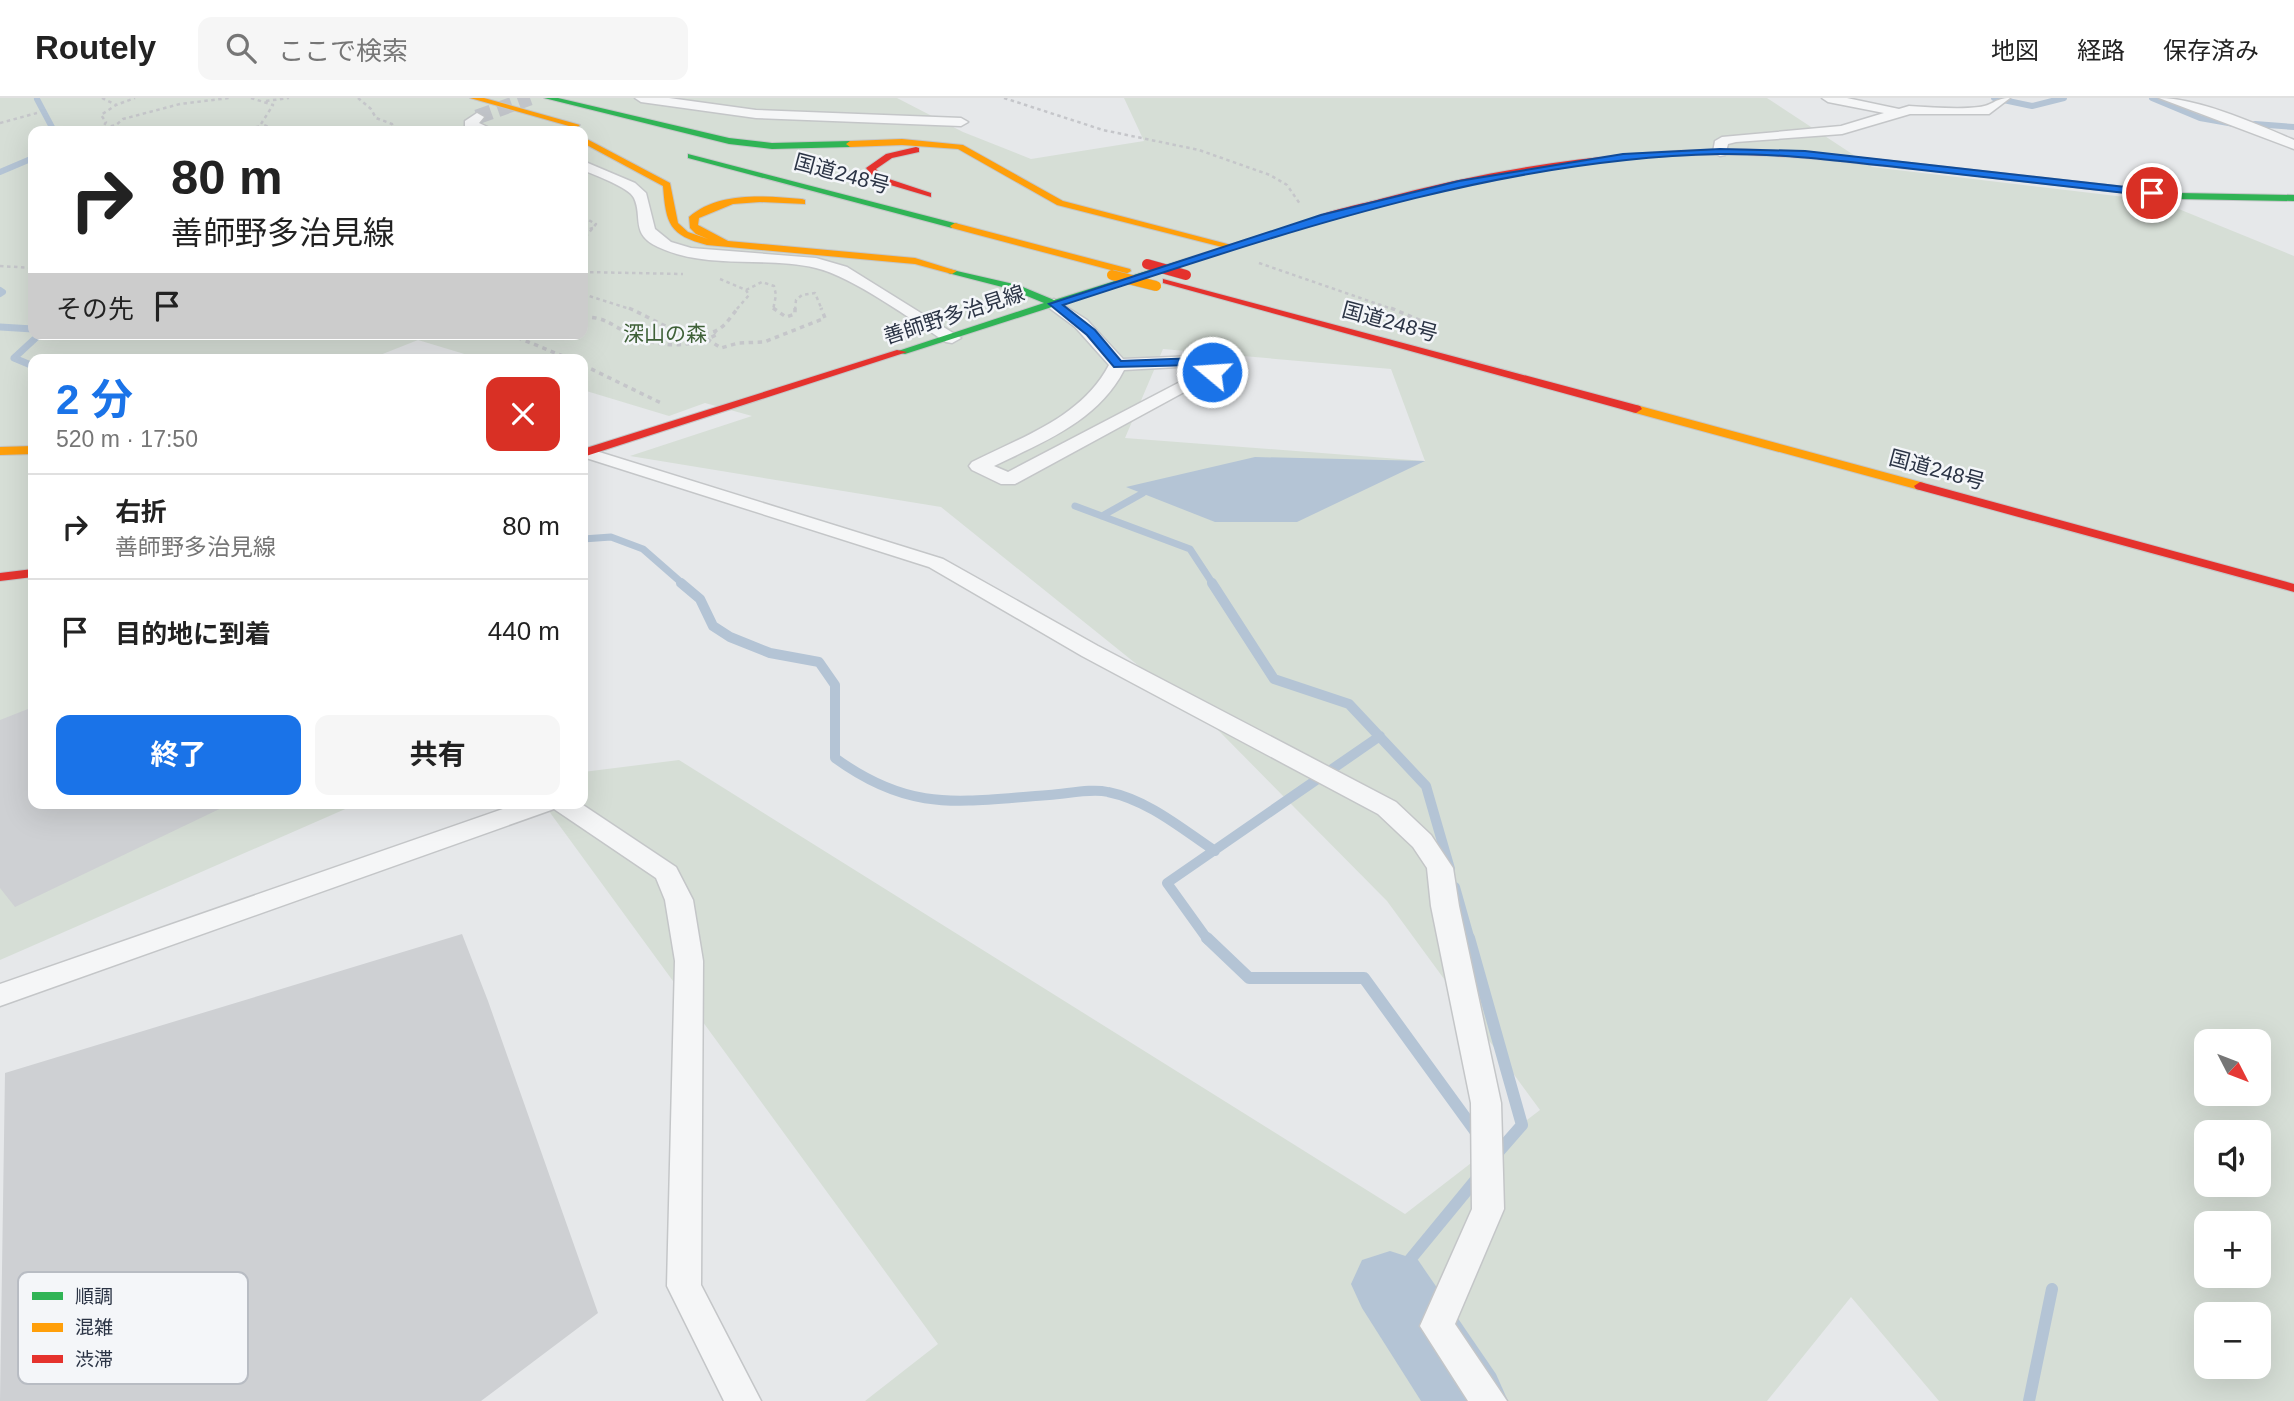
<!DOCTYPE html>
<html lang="ja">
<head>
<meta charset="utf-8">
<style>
	body { margin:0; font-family:Helvetica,"Noto Sans JP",sans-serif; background:#f6f6f6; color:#222; height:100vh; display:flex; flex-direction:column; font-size:26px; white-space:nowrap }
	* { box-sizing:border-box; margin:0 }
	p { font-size:23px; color:#767676 }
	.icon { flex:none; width:38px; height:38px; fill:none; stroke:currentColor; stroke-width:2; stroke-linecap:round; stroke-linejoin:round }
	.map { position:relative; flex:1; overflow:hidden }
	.sheet { position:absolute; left:28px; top:256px; width:560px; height:455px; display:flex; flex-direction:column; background:#fff; border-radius:14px; box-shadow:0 7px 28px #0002 }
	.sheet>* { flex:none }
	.guide { position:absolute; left:28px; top:28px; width:560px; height:214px; border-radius:14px; box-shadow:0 7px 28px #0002; background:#fff; color:#222; overflow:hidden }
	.needle { width:46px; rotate:132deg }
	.buttons { position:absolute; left:2194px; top:931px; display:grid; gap:14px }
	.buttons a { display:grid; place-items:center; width:77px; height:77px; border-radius:14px; background:#fff; box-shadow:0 7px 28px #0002; font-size:35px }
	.pin { position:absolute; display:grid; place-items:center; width:60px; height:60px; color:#fff; margin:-30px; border:4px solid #fff; border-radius:50%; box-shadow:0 2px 7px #0007 }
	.me { position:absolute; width:77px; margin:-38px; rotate:288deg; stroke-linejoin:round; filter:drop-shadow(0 0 5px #0008) }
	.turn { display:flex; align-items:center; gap:24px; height:147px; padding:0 28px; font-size:32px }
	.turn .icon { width:91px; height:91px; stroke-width:2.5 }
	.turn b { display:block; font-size:49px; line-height:60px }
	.then { display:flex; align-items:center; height:66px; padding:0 28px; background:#0003; gap:14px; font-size:26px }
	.round { display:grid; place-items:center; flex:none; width:74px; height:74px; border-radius:14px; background:#f6f6f6 }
	.summary { display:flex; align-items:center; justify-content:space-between; height:119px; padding:0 28px }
	h1 { font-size:42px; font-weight:700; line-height:52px; color:#1a73e8 }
	.action { display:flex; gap:14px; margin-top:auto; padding:14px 28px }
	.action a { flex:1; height:80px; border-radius:14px; background:#1a73e8; color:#fff; font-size:28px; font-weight:700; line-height:80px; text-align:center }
	.action a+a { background:#f6f6f6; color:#222 }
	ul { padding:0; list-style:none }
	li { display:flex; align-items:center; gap:21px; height:105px; padding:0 28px; border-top:2px solid #e0e0e0 }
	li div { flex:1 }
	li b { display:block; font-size:26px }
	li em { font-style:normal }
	header { display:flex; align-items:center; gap:42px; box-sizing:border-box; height:98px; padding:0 35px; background:#fff; border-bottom:2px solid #e0e0e0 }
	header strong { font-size:33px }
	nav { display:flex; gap:38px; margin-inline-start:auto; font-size:24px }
	.search { width:490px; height:63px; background:#f6f6f6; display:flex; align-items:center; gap:18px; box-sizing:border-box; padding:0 24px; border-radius:14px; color:#767676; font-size:26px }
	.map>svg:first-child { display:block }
	.green { fill:#d6ded6; fill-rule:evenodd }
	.water { fill:#b4c4d5 }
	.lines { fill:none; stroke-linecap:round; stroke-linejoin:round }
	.stream-far3 { stroke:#b4c4d5; stroke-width:6 }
	.stream-far2 { stroke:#b4c4d5; stroke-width:7 }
	.stream-far1 { stroke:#b4c4d5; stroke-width:10 }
	.stream { stroke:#b4c4d5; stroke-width:12 }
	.river { fill:#b4c4d5; fill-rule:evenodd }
	.building { fill:#ced0d3 }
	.street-tunnel { stroke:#c1c4c9; stroke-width:15; stroke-dasharray:15 7; stroke-linecap:butt }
	.street-casing { stroke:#c4c6c8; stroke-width:3 }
	.fast-casing { stroke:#c4c6c8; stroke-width:2 }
	.slow-casing { stroke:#c4c6c8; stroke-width:2 }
	.jam-casing { stroke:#c4c6c8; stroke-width:2 }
	.path-far1 { stroke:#c5c6ca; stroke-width:2.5; stroke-dasharray:3.5 3.5; stroke-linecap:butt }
	.path { stroke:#c5c6ca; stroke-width:3.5; stroke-dasharray:4.5 4.5; stroke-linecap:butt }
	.street { fill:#f5f6f7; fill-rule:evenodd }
	.fast { fill:#30b455; fill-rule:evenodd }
	.slow { fill:#ff9f0a; fill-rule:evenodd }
	.jam { fill:#e5322d; fill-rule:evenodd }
	.slow-bridge-casing { stroke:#b8bbbf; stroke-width:11; stroke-linecap:butt }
	.jam-bridge-casing { stroke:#b8bbbf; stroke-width:11; stroke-linecap:butt }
	.slow-bridge { stroke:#ff9f0a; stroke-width:10 }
	.jam-bridge { stroke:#e5322d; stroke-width:10 }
	.route { fill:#1a73e8; stroke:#114b97; stroke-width:2 }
	.labels { text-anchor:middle; stroke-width:5; stroke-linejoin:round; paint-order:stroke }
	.far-street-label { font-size:21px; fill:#2b3445; stroke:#f4f6f9 }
	.far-park-label { font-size:21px; fill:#3f6138; stroke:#f4f6f9 }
	.key { fill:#f4f6f9; stroke:#b8bcc3; stroke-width:2 }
	.key-label { font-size:19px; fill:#2b3445 }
</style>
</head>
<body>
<header>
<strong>Routely</strong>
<div class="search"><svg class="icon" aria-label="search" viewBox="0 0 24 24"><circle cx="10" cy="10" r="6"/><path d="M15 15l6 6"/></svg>ここで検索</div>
<nav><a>地図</a><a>経路</a><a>保存済み</a></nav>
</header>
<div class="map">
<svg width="2294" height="1303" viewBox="0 0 2294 1303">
	<rect width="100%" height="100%" fill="#e6e8ea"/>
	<!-- green -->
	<path class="green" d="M0 0H897L963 34 1031 61 1144 43 1124 0H1767L1872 69 2159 103 2294 158V1303H1939L1851 1199 1767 1303H865L938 1246 543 705H583V674L679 662 1405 1116 1540 1012 1387 803 1216 630 941 409 630 358 752 318 705 305 669 318 583 292V261H481L418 242 370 261H33V705H359L0 862ZM33 33H583V236H33ZM1163 251 1391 271 1425 363 1125 340ZM2207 943H2259V996H2207ZM2207 1034H2259V1087H2207ZM2207 1125H2259V1178H2207ZM2207 1216H2259V1269H2207Z"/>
	<!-- water -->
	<path class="water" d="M1255 359 1425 363 1297 424H1215L1126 389Z"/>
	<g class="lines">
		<!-- stream-far3 -->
		<path class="stream-far3" d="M1994 0 2032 8 2064 0
			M2152 0 2200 20 2234 26
			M37 1 54 33
			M2255 26 2294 29
			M0 74 33 60
			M0 192 3 194 0 196"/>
		<!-- stream-far2 -->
		<path class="stream-far2" d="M0 229 33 231
			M33 268 14 260 40 236
			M1075 408 1190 451 1213 486
			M1102 418 1143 395
			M583 441 611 439 643 451 683 486"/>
		<!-- stream-far1 -->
		<path class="stream-far1" d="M681 485 700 501 713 528 730 539 770 555 819 564 835 587V660C912 716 960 703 1049 697 1067 696 1091 690 1108 694 1148 702 1182 731 1215 753
			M1212 485 1274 581 1349 606 1426 688 1450 771
			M1455 789 1470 842
			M1208 842 1167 785 1380 638"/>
		<!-- stream -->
		<path class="stream" d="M1207 840 1249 880H1364L1478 1037
			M1469 840 1522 1027 1494 1059
			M1390 1186 1478 1079
			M2029 1303 2052 1191"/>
		<!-- river -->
		<path class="river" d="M1390 1153 1418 1162 1496 1276 1508 1303H1421L1362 1210 1351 1186 1362 1162Z"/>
	</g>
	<!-- building -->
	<path class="building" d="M33 609V705H232L15 809 0 790V622Z
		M462 836 488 903 598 1215 481 1303H0L5 975Z"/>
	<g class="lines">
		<!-- street-tunnel -->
		<path class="street-tunnel" d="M477 19 530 0"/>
		<!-- street casing -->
		<g class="street-casing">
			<path id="street" d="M635 0H669L756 12 961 20 968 24 961 28 756 20 641 4Z
				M1822 0H1847L1899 11 1909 8C1932 9 1956 12 1979 9 1992 8 1995 0 2010 0L1989 16H1910L1842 36 1736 44 1728 46 1725 57 1720 58 1713 54 1715 43 1722 39 1841 28 1884 15 1828 4Z
				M2159 0C2198 0 2257 26 2294 42V51Z
				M477 15 484 19 479 25 496 33H477L465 29V23Z
				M583 63 635 85 646 95 655 131 671 144 691 150 816 160 847 169 961 240 952 245 946 244C912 222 853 179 816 170 765 158 707 172 658 149 630 136 643 119 634 100 629 89 594 77 583 72Z
				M1054 201 1087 222 1123 261 1196 258 1216 263 1221 274 1015 386H1001L972 372 969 368 972 364C1022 339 1082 319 1109 267L1075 229 1048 209 1046 206 1048 203ZM1195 268 1203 272 1008 374 994 368C1043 344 1098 323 1124 272Z
				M583 349 943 461 1098 548 1396 704 1431 737 1453 770 1459 808 1501 1005 1504 1111 1455 1226 1507 1303H1468L1420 1228 1472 1111 1471 1005 1431 808 1427 770 1413 749 1378 716 1082 558 929 469 583 359Z
				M520 705H580L676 769 693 802 703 863 701 1187 761 1303H724L667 1188 675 863 665 802 656 780 554 711 0 908V886Z"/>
		</g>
		<!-- fast casing -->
		<g class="fast-casing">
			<path id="fast" d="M544 0H558L729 40 772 45 850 43 854 46 850 49 772 51 729 46Z
				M688 56 958 126 960 128 952 130 688 60Z
				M1911 65 2179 95 2294 97V103L2179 101 1908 70 1906 68Z
				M1306 123 1314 125 905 256 895 254 1044 205 1010 191 948 175V171L1018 187 1054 202Z"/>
		</g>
		<!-- slow casing -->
		<g class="slow-casing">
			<path id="slow" d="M470 0H484L580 27 576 30Z
				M583 39 670 85 678 125 688 134 708 141 696 136 690 130 689 119C719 93 766 98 802 101L805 102V106L760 104 733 106 699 120 698 127 728 143 915 160 957 173 952 176 915 166 707 147C669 137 666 126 663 88L583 45Z
				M902 41 963 47 1063 103 1235 148 1230 151 1057 107 958 51 902 47 850 49 846 46 850 43Z
				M955 125 1130 171 1131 173 1126 176 952 130 950 128Z
				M1636 307 1924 385 1926 388 1920 392 1916 391 1632 314 1630 311Z
				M33 348V356L0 357V349Z"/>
		</g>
		<!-- jam casing -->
		<g class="jam-casing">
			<path id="jam" d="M916 49 919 50V54L892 60 876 71 883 79 931 95V99L877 83 866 70 886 56Z
				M1745 51 1816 55 1911 65 1916 68 1911 71C1857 65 1802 58 1747 57 1668 55 1587 63 1510 77 1441 90 1376 110 1309 128L1304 125C1321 113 1359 107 1380 101 1499 69 1621 51 1745 51Z
				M1163 181 1640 308 1642 311 1636 315 1632 314 1163 185Z
				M897 252 907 254 583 359V351Z
				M1920 384 2294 486V494L1916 391 1914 388Z
				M33 471V479L0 483V475Z"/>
		</g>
		<!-- path-far1 -->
		<path class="path-far1" d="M102 0 116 7
			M251 0 273 7 261 26 279 33
			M358 0 371 11 376 20 392 26 393 29 387 33
			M1004 0 1103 32 1199 52 1270 77 1287 87 1300 106
			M266 3 289 0
			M0 25 37 15
			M104 30 116 27 123 21 180 6 229 0
			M101 33 106 24 101 17 116 7 135 0
			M235 33 262 28
			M583 119 596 126 583 142
			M583 133 593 130
			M1259 165 1395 212
			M0 168 33 170
			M583 174 683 176
			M720 181 746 192 749 197 736 212
			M746 192 762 184 774 188 776 197 773 212
			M583 196 633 212
			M795 212 796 202 802 197 815 195 822 212"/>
		<!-- path -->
		<path class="path" d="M629 210C656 222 691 248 719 231 726 227 732 217 738 210
			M773 210 786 219 795 216V210
			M1391 210 1438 230
			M583 219C606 219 609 226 628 235 657 250 689 251 718 236L714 233
			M509 236 570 261
			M707 241 721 250 738 245 764 244 825 220 821 210
			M583 267 661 305"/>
		<!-- street -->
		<use href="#street" class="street"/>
		<!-- fast -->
		<use href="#fast" class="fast"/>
		<!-- slow -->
		<use href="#slow" class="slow"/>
		<!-- jam -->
		<use href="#jam" class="jam"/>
		<!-- slow-bridge casing -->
		<g class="slow-bridge-casing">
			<path id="slow-bridge" d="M1112 177 1156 188"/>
		</g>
		<!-- jam-bridge casing -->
		<g class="jam-bridge-casing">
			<path id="jam-bridge" d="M1147 166 1186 177"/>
		</g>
		<!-- slow-bridge -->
		<use href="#slow-bridge" class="slow-bridge"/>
		<!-- jam-bridge -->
		<use href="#jam-bridge" class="jam-bridge"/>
	</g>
	<!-- route -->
	<path class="route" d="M1720 51 1805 53 2152 92 2157 95 2152 98C2072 89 1993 80 1913 71 1849 64 1784 55 1719 56 1492 61 1277 138 1063 207L1095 232 1121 263 1196 260 1214 265 1217 274 1212 277 1207 276 1205 269 1196 267 1114 269 1087 237 1049 206 1321 117 1459 83 1623 56Z"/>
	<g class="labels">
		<!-- far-street labels -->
		<g class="far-street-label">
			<text transform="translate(842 76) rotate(15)" y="7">国道248号</text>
			<text transform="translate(954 217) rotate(-18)" y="7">善師野多治見線</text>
			<text transform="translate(1390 224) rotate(15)" y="7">国道248号</text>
			<text transform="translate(1937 372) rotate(15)" y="7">国道248号</text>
		</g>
		<!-- far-park labels -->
		<g class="far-park-label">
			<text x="665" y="243">深山の森</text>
		</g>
	</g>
	<!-- legend -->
	<rect x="18" y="1174" width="230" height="112" rx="10" class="key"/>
	<rect x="32" y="1194" width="31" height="8" fill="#30b455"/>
	<rect x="32" y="1225" width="31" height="9" fill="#ff9f0a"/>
	<rect x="32" y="1257" width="31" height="8" fill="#e5322d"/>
	<g class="key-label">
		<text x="75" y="1205">順調</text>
		<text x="75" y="1236">混雑</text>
		<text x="75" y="1268">渋滞</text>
	</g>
</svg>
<div class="buttons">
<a><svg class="needle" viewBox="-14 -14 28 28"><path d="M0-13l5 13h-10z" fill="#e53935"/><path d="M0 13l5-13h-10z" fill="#767676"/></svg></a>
<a><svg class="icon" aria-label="sound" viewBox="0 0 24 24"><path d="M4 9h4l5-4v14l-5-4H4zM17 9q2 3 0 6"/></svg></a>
<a>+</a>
<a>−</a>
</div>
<div class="pin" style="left:2152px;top:95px;background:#d93025"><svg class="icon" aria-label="arrive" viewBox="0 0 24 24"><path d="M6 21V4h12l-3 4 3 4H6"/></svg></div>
<svg class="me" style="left:1212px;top:274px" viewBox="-20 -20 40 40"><circle r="17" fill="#1a73e8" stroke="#fff" stroke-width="3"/><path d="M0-11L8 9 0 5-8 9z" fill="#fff"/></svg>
<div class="guide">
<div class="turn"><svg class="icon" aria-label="right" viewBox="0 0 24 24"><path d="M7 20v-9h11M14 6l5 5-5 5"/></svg><div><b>80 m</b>善師野多治見線</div></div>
<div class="then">その先<svg class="icon" aria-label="arrive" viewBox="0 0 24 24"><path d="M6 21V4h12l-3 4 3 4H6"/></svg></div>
</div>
<section class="sheet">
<div class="summary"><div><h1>2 分</h1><p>520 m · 17:50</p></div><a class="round" style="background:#d93025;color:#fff"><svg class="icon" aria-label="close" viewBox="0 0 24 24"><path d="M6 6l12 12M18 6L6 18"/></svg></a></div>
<ul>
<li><svg class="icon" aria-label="right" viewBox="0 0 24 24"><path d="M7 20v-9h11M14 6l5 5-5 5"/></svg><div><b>右折</b><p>善師野多治見線</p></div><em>80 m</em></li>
<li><svg class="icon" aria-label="arrive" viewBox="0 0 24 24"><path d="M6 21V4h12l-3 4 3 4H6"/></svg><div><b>目的地に到着</b></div><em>440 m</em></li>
</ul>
<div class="action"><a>終了</a><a>共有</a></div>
</section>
</div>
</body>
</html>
